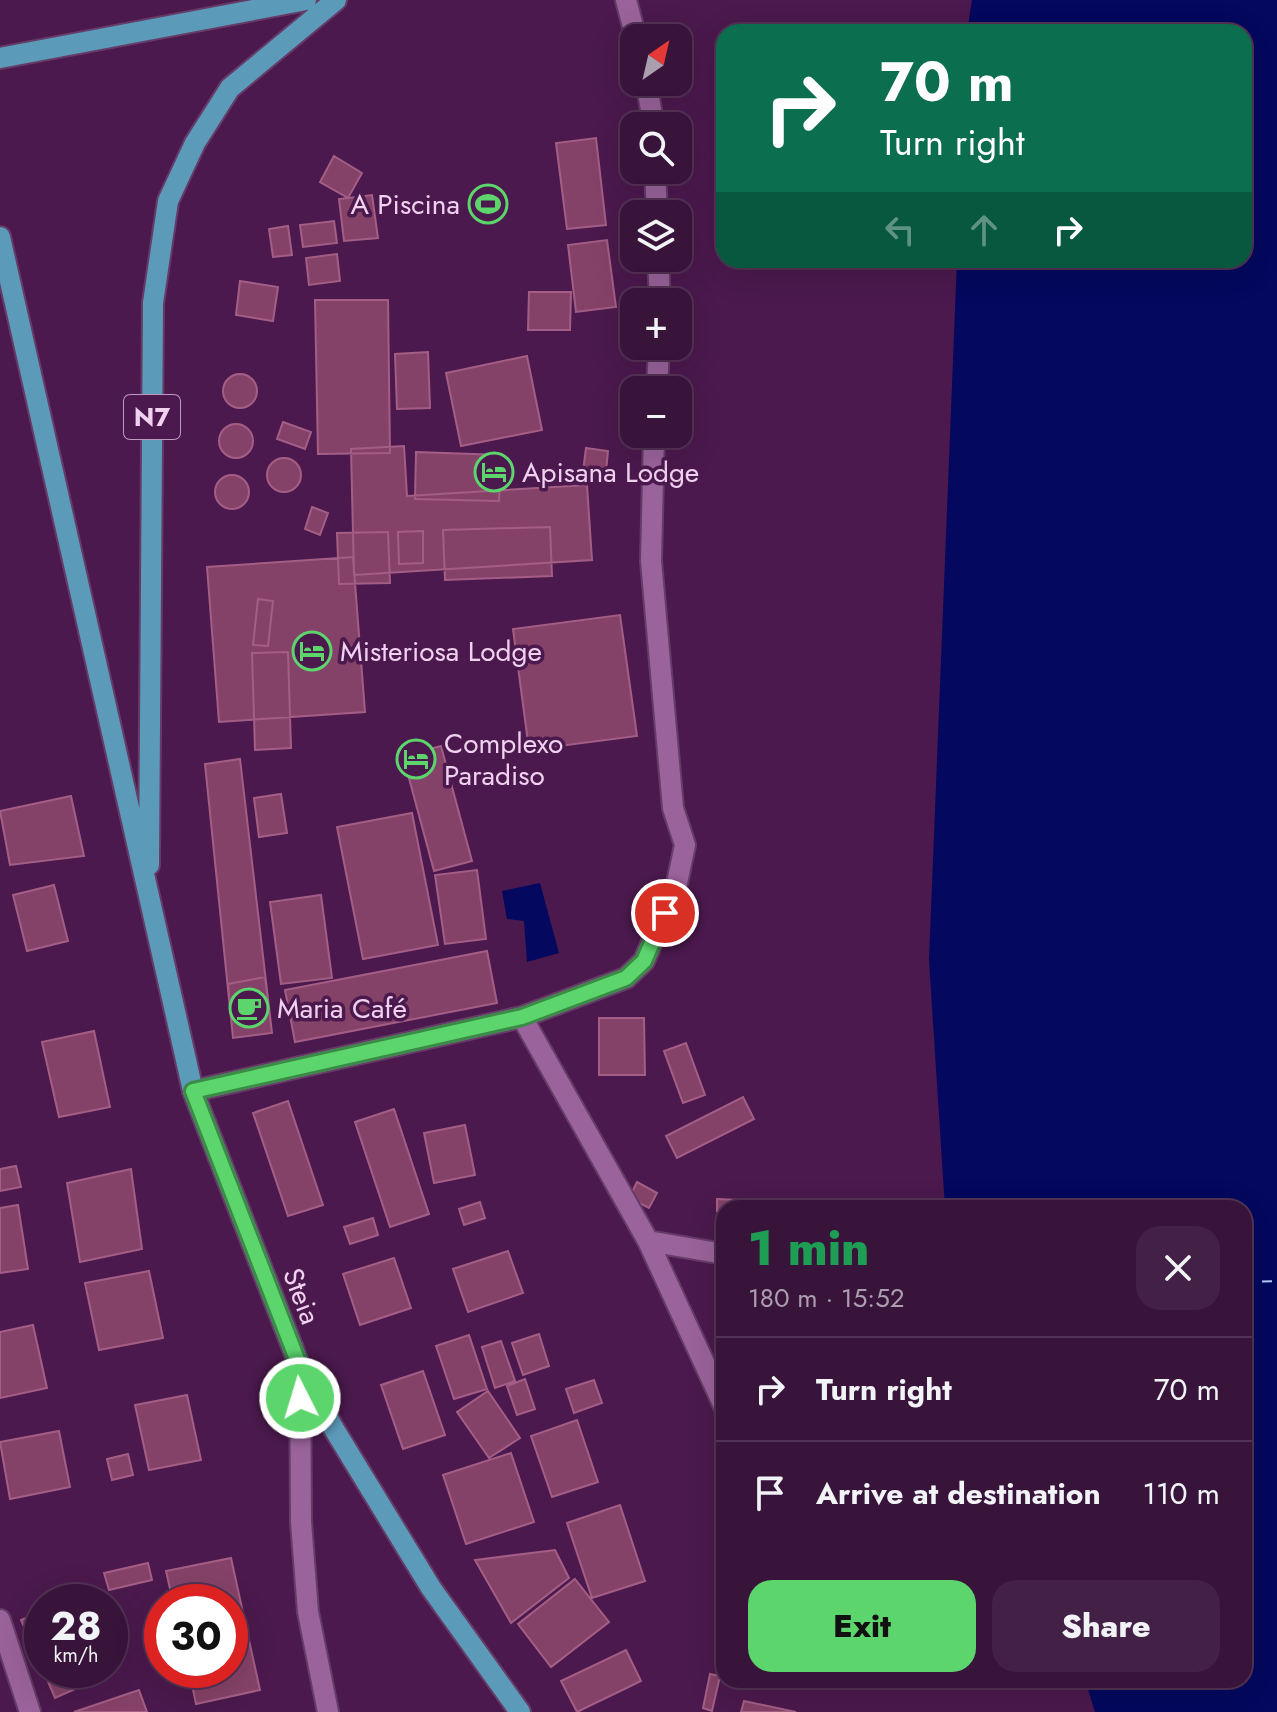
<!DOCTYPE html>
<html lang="en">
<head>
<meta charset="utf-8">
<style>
	body { margin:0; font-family:Jost,sans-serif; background:#432045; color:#f1f3f6; height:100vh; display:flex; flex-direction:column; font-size:30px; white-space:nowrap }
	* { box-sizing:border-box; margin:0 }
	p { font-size:26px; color:#ab9eaf }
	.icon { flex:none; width:44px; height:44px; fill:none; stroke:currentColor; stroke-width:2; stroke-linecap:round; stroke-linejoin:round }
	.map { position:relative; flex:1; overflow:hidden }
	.drawer { position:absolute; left:716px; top:1200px; width:536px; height:488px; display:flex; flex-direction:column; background:#38133a; border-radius:24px; box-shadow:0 8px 32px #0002,0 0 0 2px #523254 }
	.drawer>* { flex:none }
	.banner { position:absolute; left:716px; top:24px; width:536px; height:244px; border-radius:24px; box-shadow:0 8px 32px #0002,0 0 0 2px #523254; background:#0b6e4f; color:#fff; overflow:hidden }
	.needle { width:52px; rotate:34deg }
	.controls { position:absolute; left:620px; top:24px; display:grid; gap:16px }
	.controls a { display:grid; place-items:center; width:72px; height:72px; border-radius:16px; background:#38133a; box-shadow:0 8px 32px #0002,0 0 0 2px #523254; font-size:40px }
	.speed { position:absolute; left:24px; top:1584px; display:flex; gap:16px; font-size:40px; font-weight:700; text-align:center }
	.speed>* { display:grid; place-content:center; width:104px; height:104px; border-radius:50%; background:#38133a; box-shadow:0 8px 32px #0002,0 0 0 2px #523254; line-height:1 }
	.speed small { font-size:20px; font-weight:400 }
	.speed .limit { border:12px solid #d22; background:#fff; color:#111 }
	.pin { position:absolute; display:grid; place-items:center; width:68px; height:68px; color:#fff; margin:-34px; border:4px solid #fff; border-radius:50%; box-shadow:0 2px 8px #0007 }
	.me { position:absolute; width:88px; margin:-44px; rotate:355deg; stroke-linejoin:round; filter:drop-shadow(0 0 6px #0008) }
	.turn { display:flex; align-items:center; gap:28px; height:168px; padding:0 32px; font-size:36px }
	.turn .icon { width:104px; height:104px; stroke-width:2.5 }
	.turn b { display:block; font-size:56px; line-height:68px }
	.lanes { display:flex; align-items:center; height:76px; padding:0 32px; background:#0003; justify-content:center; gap:40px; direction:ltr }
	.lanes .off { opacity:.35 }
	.round { display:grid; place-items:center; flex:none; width:84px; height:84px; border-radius:24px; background:#432045 }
	.headline { display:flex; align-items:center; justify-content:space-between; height:136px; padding:0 32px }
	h1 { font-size:48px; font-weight:800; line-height:60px; color:#1e9e55 }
	.primary-button { display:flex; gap:16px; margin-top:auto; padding:16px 32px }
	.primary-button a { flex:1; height:92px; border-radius:24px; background:#5cd56d; color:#111; font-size:32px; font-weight:800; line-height:92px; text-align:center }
	.primary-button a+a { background:#432045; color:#f1f3f6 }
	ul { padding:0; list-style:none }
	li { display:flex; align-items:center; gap:24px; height:104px; padding:0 32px; border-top:2px solid #523254 }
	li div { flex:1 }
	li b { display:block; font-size:30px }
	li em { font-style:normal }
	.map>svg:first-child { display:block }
	.water { fill:#04085e }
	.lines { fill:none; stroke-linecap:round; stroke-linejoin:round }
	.ferry { stroke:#b6caf8; stroke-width:2; stroke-dasharray:10 8; stroke-linecap:butt }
	.building { fill:#854268; stroke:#a45e85; stroke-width:2 }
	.minor-casing { stroke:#653b67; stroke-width:24 }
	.primary-casing { stroke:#653b67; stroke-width:24 }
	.minor { stroke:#9a639b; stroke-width:20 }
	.primary { stroke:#5c9aba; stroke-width:20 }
	.route-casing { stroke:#3c8a47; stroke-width:20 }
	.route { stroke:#5cd56d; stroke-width:14 }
	.labels { text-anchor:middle; stroke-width:7; stroke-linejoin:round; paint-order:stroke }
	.shield { fill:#4b194d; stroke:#be9abe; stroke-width:2 }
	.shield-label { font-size:26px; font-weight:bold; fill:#f0d1ef }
	.poi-label { font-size:28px; fill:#f0d1ef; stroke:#4b194d; text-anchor:start }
	.street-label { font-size:28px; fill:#f0d1ef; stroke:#4b194d }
</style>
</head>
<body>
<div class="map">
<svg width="1277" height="1712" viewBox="0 0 1277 1712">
	<rect width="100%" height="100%" fill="#4b194d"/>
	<!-- water -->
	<path class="water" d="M972 0H1277V1712H1095L1085 1680H1244V1208H945L929 960 957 260H1244V32H967Z
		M540 883 559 953 527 962 524 921 507 919 502 891Z"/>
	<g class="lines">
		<!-- ferry -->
		<path class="ferry" d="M1244 1282 1277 1281"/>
	</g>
	<!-- building -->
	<path class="building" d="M596 138 606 225 567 229 556 143Z
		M334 156 362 173 348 198 320 182Z
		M372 195 378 238 344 241 339 199Z
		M334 221 337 243 303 247 300 225Z
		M288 226 292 255 273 257 269 229Z
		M607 240 616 307 576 312 568 245Z
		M337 254 340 281 309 285 306 258Z
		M240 281 278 287 273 321 236 315Z
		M529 292H571L570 330H528Z
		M315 300H388L390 453 318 454Z
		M428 352 430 408 397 409 395 354Z
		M527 356 542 430 461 446 446 373Z
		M223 391a17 17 0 1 1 34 0a17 17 0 1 1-34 0Z
		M283 422 311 432 305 449 277 439Z
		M219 441a17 17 0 1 1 34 0a17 17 0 1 1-34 0Z
		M404 446 407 496 587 485 592 560 354 575 351 449Z
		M586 448 608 451 605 482 582 479Z
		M416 452 501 455 499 501 415 499Z
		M267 475a17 17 0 1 1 34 0a17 17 0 1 1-34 0Z
		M215 492a17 17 0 1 1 34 0a17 17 0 1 1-34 0Z
		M312 507 328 513 320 535 305 529Z
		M550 527 552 576 445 580 443 530Z
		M423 531V563L399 564 398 532Z
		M388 532 390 583 339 584 337 533Z
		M353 557 365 712 219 722 207 567Z
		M258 599 273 601 268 646 253 645Z
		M620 615 637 736 529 750 513 629Z
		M288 652 291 748 255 750 252 653Z
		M441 746 472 861 434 871 403 756Z
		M240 759 272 1033 233 1038 205 764Z
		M281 794 287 833 259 837 254 798Z
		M71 796 84 856 10 865 0 811Z
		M412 813 438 945 363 959 337 827Z
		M477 870 486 939 445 944 435 875Z
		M54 885 68 941 27 951 13 895Z
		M321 895 332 978 281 984 270 902Z
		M487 951 497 1003 295 1042 285 990Z
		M265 977 272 1033 233 1038 228 984Z
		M599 1018H644L645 1075H599Z
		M94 1031 110 1107 59 1117 42 1042Z
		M686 1043 705 1095 683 1103 664 1051Z
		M743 1097 754 1119 677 1158 666 1136Z
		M288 1101 323 1205 288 1216 253 1113Z
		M394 1109 429 1214 390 1227 355 1122Z
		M465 1125 475 1175 434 1183 424 1133Z
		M16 1166 21 1187 0 1191V1169Z
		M131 1169 142 1249 80 1262 67 1183Z
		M637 1182 657 1193 649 1208 629 1198Z
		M717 1199 740 1200V1208L717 1211Z
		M480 1202 485 1218 464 1225 459 1209Z
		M18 1205 28 1269 0 1273V1208Z
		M373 1218 378 1235 350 1244 344 1227Z
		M508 1251 523 1293 468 1312 453 1269Z
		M394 1258 411 1308 360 1325 343 1274Z
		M149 1271 163 1338 99 1350 85 1283Z
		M33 1325 47 1388 0 1398V1332Z
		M539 1334 549 1366 523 1375 512 1343Z
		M469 1335 487 1389 454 1399 436 1346Z
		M501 1341 515 1381 495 1388 482 1347Z
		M423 1371 445 1435 403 1449 381 1385Z
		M525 1379 535 1409 517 1415 507 1386Z
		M594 1380 602 1403 574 1413 566 1389Z
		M488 1391 520 1438 489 1458 457 1412Z
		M187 1395 201 1460 149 1470 135 1405Z
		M577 1420 598 1482 552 1497 531 1436Z
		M59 1431 70 1487 10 1499 0 1442Z
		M511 1453 534 1522 466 1544 443 1475Z
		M128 1454 133 1475 112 1480 107 1459Z
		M620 1505 645 1581 592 1598 567 1523Z
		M555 1550 569 1578 511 1623 475 1560Z
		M231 1558 260 1690 196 1704 189 1670H230V1602H173L166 1571Z
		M148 1563 152 1580 109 1590 104 1573Z
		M575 1579 609 1622 551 1667 518 1624Z
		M42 1611V1667L21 1620Z
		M626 1650 641 1681 577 1712 561 1681Z
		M43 1670H94L98 1679 55 1698Z
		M710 1674 720 1676 712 1711 703 1708Z
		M139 1690 147 1712H74Z
		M744 1701 796 1712H741Z"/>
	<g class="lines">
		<!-- minor casing -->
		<g class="minor-casing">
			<path id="minor" d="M626 0 636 38
				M646 82 654 126
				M655 170 657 214
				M658 258 660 302
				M657 390 659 346
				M522 1017 648 1241 724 1254
				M193 1091 522 1017 626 978 644 961 677 883 685 845 673 808 651 561 654 434
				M648 1241 724 1406
				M300 1367 301 1522 308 1612 328 1712
				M0 1620 30 1712"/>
		</g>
		<!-- primary casing -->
		<g class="primary-casing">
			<path id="primary" d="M0 58 306 0
				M0 237 193 1091 300 1367 334 1429 431 1588 520 1712
				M149 865 153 303 168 201 195 143 230 88 336 0"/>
		</g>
		<!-- minor -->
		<use href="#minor" class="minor"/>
		<!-- primary -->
		<use href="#primary" class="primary"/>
	</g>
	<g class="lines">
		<!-- route casing -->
		<g class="route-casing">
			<path id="route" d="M300 1398V1367L193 1091 522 1017 626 978 644 961 665 913"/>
		</g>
		<!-- route -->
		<use href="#route" class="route"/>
	</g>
	<!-- icons -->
	<defs>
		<g id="stadium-ring" transform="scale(2)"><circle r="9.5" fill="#4b194d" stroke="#5cd56d" stroke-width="1.5"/><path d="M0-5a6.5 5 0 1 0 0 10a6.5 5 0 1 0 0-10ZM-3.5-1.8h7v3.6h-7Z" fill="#5cd56d"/></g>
		<g id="hotel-ring" transform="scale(2)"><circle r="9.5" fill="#4b194d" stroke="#5cd56d" stroke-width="1.5"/><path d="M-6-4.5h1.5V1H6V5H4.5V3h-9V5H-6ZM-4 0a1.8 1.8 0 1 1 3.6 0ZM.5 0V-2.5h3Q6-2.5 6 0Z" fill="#5cd56d"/></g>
		<g id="cafe-ring" transform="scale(2)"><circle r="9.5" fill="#4b194d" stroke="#5cd56d" stroke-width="1.5"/><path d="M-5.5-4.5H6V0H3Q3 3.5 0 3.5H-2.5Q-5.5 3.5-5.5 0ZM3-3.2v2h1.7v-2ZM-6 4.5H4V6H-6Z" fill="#5cd56d"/></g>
	</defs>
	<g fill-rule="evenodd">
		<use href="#stadium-ring" x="488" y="204"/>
		<use href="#hotel-ring" x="494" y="472"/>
		<use href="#hotel-ring" x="312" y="651"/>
		<use href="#hotel-ring" x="416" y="759"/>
		<use href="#cafe-ring" x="249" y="1008"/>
	</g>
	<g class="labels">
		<!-- shield labels -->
		<rect class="shield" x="124" y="395" width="56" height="44" rx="6"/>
		<g class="shield-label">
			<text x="152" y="426">N7</text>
		</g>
		<!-- poi labels -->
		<g class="poi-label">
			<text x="460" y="214" text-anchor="end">A Piscina</text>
			<text x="522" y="482">Apisana Lodge</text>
			<text x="340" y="661">Misteriosa Lodge</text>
			<text x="444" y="753">Complexo<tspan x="444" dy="32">Paradiso</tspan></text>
			<text x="277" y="1018">Maria Café</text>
		</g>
		<!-- street labels -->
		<g class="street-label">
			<text transform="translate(302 1296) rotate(69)" y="10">Steia</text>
		</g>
	</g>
</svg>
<div class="controls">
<a><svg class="needle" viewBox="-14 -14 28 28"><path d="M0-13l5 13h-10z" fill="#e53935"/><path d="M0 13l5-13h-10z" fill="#ab9eaf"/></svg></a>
<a><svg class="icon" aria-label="search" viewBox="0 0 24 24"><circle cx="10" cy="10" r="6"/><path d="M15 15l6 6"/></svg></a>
<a><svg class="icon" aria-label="layers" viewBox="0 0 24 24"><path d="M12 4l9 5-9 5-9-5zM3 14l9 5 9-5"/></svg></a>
<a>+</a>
<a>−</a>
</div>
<div class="speed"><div>28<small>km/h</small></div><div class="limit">30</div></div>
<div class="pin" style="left:665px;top:913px;background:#d93025"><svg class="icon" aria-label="arrive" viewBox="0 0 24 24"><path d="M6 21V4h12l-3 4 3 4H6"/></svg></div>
<svg class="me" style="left:300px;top:1398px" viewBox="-20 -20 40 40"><circle r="17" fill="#5cd56d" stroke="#fff" stroke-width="3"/><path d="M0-11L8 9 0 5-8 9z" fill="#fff"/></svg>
<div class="banner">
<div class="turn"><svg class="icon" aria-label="right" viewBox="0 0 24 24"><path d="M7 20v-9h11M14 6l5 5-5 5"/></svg><div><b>70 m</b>Turn right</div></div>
<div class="lanes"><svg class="icon off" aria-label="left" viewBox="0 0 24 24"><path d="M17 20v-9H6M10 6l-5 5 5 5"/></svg><svg class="icon off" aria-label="ahead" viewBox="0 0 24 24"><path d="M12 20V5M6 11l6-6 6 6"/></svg><svg class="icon" aria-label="right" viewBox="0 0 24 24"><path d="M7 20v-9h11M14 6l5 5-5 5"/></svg></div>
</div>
<section class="drawer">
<div class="headline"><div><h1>1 min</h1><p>180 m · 15:52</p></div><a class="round"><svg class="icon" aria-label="close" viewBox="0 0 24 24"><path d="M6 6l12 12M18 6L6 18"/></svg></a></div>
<ul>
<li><svg class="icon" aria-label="right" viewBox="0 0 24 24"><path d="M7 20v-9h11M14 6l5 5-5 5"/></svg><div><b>Turn right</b></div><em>70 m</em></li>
<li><svg class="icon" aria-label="arrive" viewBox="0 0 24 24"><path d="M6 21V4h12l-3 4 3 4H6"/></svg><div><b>Arrive at destination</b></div><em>110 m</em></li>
</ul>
<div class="primary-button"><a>Exit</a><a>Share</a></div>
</section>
</div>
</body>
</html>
